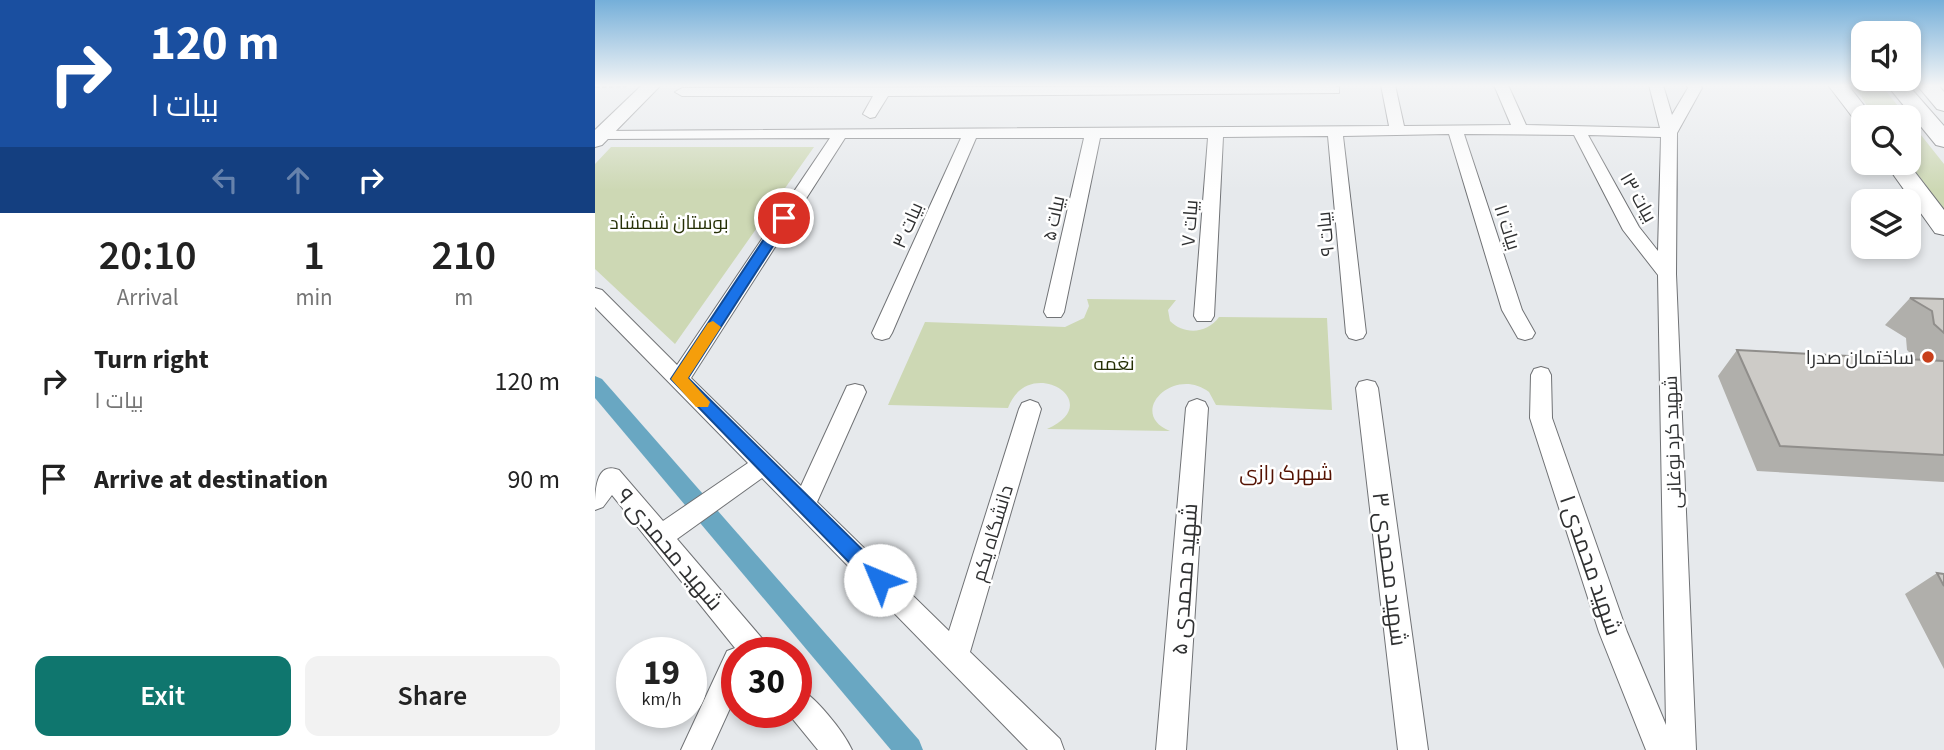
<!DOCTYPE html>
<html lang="en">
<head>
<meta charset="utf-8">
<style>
	body { margin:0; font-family:"Source Sans 3",Cairo,sans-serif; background:#f2f2f2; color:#222; height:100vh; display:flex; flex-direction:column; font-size:26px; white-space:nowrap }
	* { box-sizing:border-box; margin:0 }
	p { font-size:23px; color:#767676 }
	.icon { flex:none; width:38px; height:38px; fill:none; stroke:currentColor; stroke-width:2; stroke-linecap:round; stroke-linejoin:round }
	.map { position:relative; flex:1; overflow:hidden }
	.panel { display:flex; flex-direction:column; background:#fff; width:595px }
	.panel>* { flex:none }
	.banner { background:#1a4fa0; color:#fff; overflow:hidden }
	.fabs { position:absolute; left:1256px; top:21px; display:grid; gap:14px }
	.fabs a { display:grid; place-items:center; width:70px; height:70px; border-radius:14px; background:#fff; box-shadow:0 4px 10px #0003; font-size:35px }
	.speed { position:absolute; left:21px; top:637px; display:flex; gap:14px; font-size:35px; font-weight:700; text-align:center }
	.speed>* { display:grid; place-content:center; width:91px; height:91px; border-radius:50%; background:#fff; box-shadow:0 4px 10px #0003; line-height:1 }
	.speed small { font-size:18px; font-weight:400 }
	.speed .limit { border:10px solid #d22; background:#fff; color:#111 }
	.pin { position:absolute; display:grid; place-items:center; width:60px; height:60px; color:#fff; margin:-30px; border:4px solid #fff; border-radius:50%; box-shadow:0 2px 7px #0007 }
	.me { position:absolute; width:77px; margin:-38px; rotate:315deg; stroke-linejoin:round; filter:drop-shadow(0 0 5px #0008) }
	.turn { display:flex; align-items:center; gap:24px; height:147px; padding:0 35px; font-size:32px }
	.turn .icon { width:91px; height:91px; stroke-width:2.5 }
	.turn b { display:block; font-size:49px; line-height:60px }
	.lanes { display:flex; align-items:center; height:66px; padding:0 35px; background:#0003; justify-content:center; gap:35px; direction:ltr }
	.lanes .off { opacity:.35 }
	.eta { display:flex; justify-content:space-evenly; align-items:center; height:119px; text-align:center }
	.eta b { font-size:42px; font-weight:600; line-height:49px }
	.primary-button { display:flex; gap:14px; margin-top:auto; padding:14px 35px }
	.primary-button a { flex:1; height:80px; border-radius:14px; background:#0f766e; color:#fff; font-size:28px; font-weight:600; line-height:80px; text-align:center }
	.primary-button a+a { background:#f2f2f2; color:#222 }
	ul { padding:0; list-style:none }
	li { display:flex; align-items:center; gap:21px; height:98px; padding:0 35px }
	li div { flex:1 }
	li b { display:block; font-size:26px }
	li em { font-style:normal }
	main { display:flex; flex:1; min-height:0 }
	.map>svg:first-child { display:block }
	.green { fill:#cdd8b4 }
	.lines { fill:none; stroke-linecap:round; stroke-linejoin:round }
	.canal { fill:#69a7c2; fill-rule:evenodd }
	.minor-casing { stroke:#707275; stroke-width:2 }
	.major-casing { stroke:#707275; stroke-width:2 }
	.highway-casing { stroke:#707275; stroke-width:2 }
	.path { stroke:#8e9092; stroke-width:2.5; stroke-dasharray:4.5 2.5; stroke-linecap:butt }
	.minor { fill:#fff; fill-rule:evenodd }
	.major { fill:#fff; fill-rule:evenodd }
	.highway { fill:#fff; fill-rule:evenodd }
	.wall { fill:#b0afab }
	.building { fill:#cdcbc7; stroke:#908e8b; stroke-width:2 }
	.route { fill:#1a73e8; stroke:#114b97; stroke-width:2 }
	.slow { fill:#f59e0b }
	.poi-dot { fill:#c83f1a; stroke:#fff; stroke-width:2.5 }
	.labels { text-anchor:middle; stroke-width:5; stroke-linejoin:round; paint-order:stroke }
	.street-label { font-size:19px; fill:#303132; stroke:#fff }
	.park-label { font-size:19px; fill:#263006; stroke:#fff }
	.poi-label { font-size:19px; fill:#303132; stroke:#fff; text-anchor:end }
	.neighbourhood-label { font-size:21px; fill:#541202; stroke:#fff }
	.near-street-label { font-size:23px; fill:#303132; stroke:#fff }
</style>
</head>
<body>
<main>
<section class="panel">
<div class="banner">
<div class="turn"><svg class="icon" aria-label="right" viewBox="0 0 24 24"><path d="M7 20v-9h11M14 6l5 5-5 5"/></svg><div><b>120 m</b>بیات ۱</div></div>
<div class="lanes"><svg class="icon off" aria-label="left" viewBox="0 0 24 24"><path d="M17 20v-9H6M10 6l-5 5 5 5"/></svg><svg class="icon off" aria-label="ahead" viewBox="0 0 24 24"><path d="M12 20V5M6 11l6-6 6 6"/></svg><svg class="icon" aria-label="right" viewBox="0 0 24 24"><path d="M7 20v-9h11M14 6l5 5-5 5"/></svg></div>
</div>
<div class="eta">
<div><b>20:10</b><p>Arrival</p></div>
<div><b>1</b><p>min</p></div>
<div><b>210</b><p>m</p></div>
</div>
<ul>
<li><svg class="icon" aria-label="right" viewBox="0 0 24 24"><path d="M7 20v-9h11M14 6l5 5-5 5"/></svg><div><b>Turn right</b><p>بیات ۱</p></div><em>120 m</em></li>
<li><svg class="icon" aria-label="arrive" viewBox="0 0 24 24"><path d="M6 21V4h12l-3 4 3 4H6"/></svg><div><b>Arrive at destination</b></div><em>90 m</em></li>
</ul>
<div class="primary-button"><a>Exit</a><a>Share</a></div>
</section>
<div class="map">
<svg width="1349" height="750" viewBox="0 0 1349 750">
	<rect width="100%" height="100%" fill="#e6e9ec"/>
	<!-- green -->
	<path class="green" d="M1259 85H1286L1312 117H1279Z
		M1314 120 1349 164V209L1314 163Z
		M16 147H219L80 344 0 269V164Z
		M492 299 581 300 573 310 575 321C589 335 612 334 624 317L732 318 737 410 621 405 614 392C579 365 531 413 575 431L452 429C514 402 433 353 413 408L293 405 330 322 470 327 489 318 494 306Z"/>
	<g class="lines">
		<!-- canal -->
		<path class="canal" d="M0 376 7 379 324 740 328 750H296L0 398Z"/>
		<!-- minor casing -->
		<g class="minor-casing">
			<path id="minor" d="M786 85H800L809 126 916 125 899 85H913L931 125 1065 128 1054 85H1068L1077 115 1093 88 1091 85H1105L1107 88 1082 133 1081 274 1101 750H1051L1004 632 935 418 936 375 939 369 946 367 953 369 956 375 957 418 1032 632 1071 725 1063 275 1028 230 979 135 869 134 927 310 940 333 937 338 930 340 923 338 907 310 854 134 748 136 771 333 768 338 761 340 754 338 751 333 733 136 628 137 619 316 616 321H602L599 316 613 138H505L469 312 466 317H452L449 312 489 138H381L297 333 294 338 287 340 280 338 277 333 366 138H250L96 378 206 486 252 386 260 384 268 386 271 392 222 502 354 631 424 409 427 403 435 400 443 403 446 409 375 652 465 739 469 750H433L167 478 82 539 171 643 175 653H142V693L116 750H86L132 651 140 648 17 495 8 507 0 510C0 493 0 460 24 470L68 521 153 463 0 307V288L7 290 82 365 235 138 7 139 0 135 2 131 794 126ZM993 135 1066 137 1063 251 1044 227Z
				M739 86 744 87V93L293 96 280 117 275 118 268 114 278 96H87L80 92 87 88Z
				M772 380 780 382 783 388 833 750H803L761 388 764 382Z
				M602 399 610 402 613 408 591 750H561L591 408 594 402Z
				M201 687C219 694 249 732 257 750H223L192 712H201Z"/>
		</g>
		<!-- major casing -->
		<g class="major-casing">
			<path id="major" d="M47 85H66L7 145 0 147V130Z"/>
		</g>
		<!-- highway casing -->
		<g class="highway-casing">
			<path id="highway" d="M1233 85H1253L1278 117H1269V125L1262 123Z
				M1292 85H1313L1349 126V147L1341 145Z
				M1322 85H1343L1349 92V111L1342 109Z
				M1290 163H1313L1349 210V235L1340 233Z"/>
		</g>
		<!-- path -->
		<path class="path" d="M0 87 31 86"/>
		<!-- minor -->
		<use href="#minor" class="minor"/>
		<!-- major -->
		<use href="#major" class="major"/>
		<!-- highway -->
		<use href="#highway" class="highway"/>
	</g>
	<!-- wall -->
	<path class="wall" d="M1315 298 1349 299V482L1162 471 1123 376 1142 350 1321 359 1312 350 1311 338 1290 325Z
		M1342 573 1349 574V669L1310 594Z"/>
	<!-- building -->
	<path class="building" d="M1315 298 1349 299V333L1339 324 1337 311Z
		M1142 350 1349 361V455L1185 446Z
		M1342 573 1349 574V586Z"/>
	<!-- sky -->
	<linearGradient id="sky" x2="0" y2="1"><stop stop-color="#75afd9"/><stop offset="0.45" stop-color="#f4f5f6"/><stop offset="1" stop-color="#f4f5f6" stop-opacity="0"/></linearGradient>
	<rect width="1349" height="190" fill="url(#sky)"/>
	<!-- route -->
	<path class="route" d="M189 214 196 218 93 378 292 574 295 580 292 587 285 590 278 587 76 379 185 215Z"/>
	<!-- slow -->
	<path class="slow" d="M118 321 126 327 93 378 115 402 113 407H101L76 379 113 323Z"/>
	<!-- markers -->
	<circle class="poi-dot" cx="1333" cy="357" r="7"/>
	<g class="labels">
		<!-- street labels -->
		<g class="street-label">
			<text transform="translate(1044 197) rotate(60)" y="7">بیات ۱۳</text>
			<text transform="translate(458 218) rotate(-78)" y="7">بیات ۵</text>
			<text transform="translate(594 223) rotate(-86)" y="7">بیات ۷</text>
			<text transform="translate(312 225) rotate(-66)" y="7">بیات ۳</text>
			<text transform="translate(913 227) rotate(72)" y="7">بیات ۱۱</text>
			<text transform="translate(730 234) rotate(-96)" y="7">بیات ۹</text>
			<text transform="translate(1077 442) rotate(-92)" y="7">شهید کرد نوغانی</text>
			<text transform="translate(397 533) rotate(-73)" y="7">دانشگاه یکم</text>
		</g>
		<!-- park labels -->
		<g class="park-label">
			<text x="74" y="229">بوستان شمشاد</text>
			<text x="519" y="370">نغمه</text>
		</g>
		<!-- poi labels -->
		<g class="poi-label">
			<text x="1319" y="364">ساختمان صدرا</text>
		</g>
		<!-- neighbourhood labels -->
		<g class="neighbourhood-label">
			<text x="691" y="480">شهرک رازی</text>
		</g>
		<!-- near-street labels -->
		<g class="near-street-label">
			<text transform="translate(75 549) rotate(50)" y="8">شهید محمدی ۹</text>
			<text transform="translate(996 565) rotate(71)" y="8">شهید محمدی ۱</text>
			<text transform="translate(795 569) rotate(83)" y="8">شهید محمدی ۳</text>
			<text transform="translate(589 579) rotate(-86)" y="8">شهید محمدی ۵</text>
		</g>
	</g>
</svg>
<div class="fabs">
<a><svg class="icon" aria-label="sound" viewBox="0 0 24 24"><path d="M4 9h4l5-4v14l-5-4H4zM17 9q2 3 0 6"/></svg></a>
<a><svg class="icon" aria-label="search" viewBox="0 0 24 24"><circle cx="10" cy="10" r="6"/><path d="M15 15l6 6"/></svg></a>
<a><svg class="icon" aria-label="layers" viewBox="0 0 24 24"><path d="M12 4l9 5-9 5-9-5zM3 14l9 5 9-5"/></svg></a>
</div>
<div class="speed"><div>19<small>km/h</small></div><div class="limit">30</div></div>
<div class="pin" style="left:189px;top:218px;background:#d93025"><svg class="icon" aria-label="arrive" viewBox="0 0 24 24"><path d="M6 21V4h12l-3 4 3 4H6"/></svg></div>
<svg class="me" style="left:285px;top:580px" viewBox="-20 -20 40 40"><circle r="19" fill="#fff"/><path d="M0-13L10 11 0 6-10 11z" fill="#1a73e8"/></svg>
</div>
</main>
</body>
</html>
